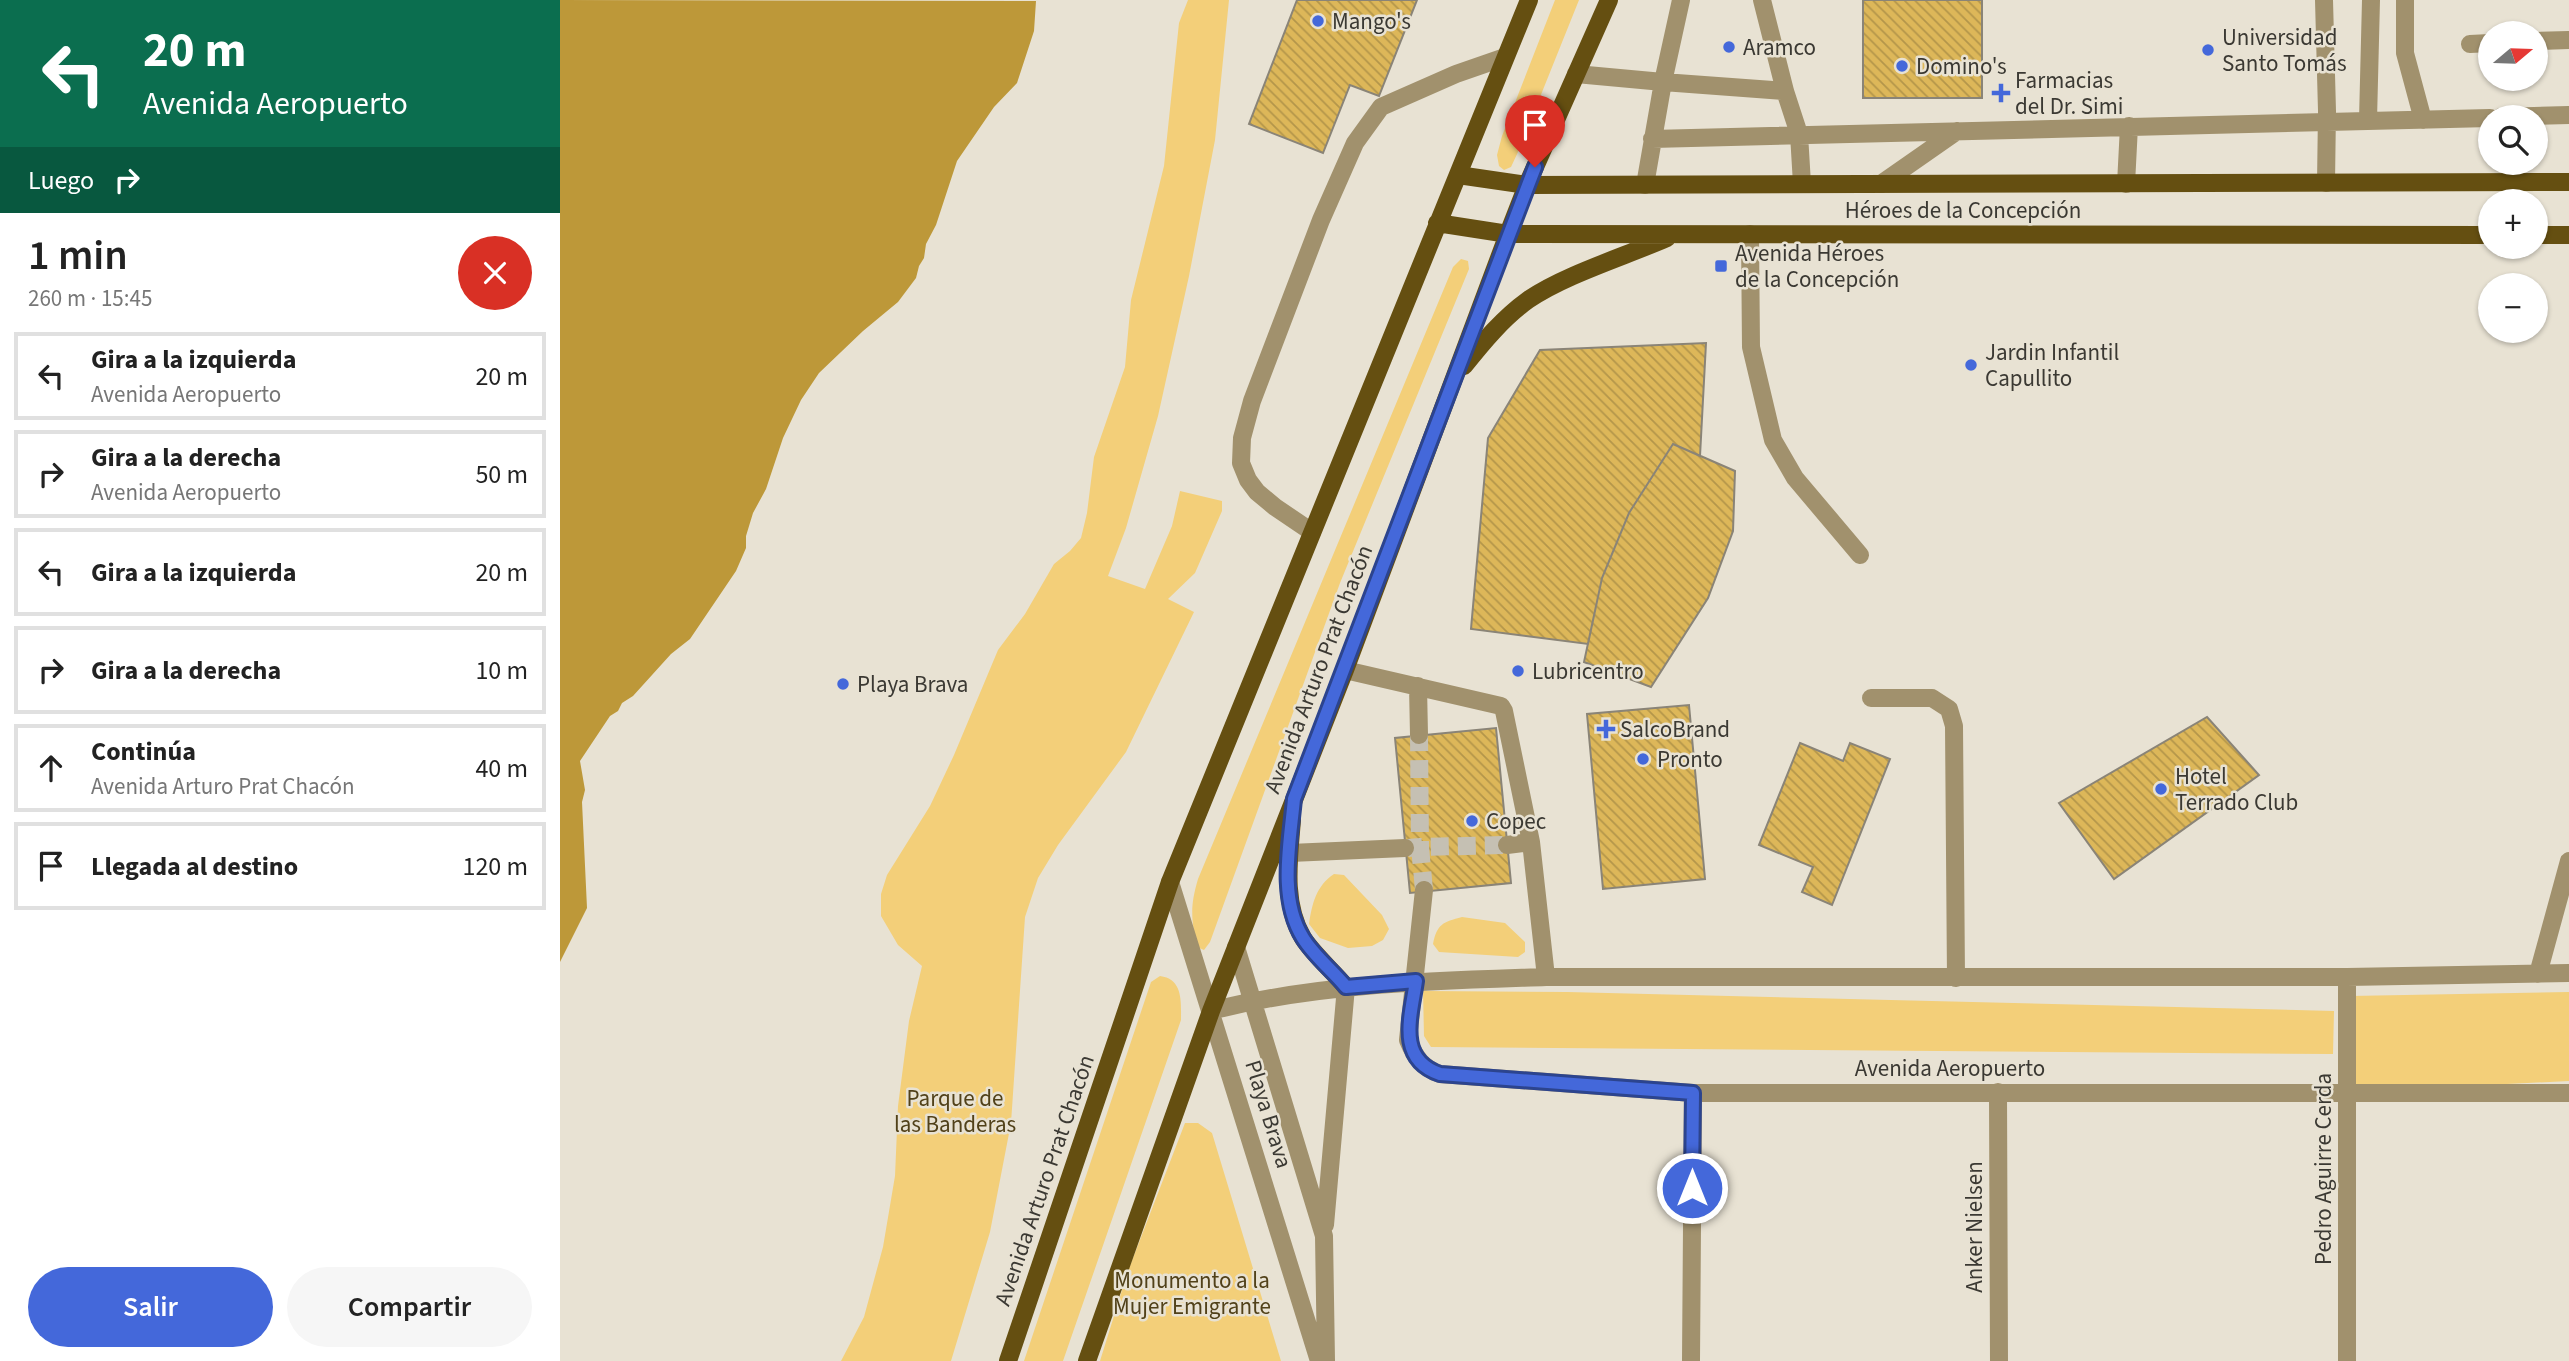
<!DOCTYPE html>
<html lang="es">
<head>
<meta charset="utf-8">
<style>
	body { margin:0; font-family:"Source Sans 3",sans-serif; background:#f6f6f6; color:#222; height:100vh; display:flex; flex-direction:column; font-size:26px; white-space:nowrap }
	* { box-sizing:border-box; margin:0 }
	p { font-size:23px; color:#767676 }
	.icon { flex:none; width:38px; height:38px; fill:none; stroke:currentColor; stroke-width:2; stroke-linecap:round; stroke-linejoin:round }
	.map { position:relative; flex:1; overflow:hidden }
	.side { display:flex; flex-direction:column; background:#fff; width:560px }
	.side>* { flex:none }
	.top-card { background:#0b6e4f; color:#fff; overflow:hidden }
	.needle { width:46px; rotate:71deg }
	.controls { position:absolute; left:1918px; top:21px; display:grid; gap:14px }
	.controls a { display:grid; place-items:center; width:70px; height:70px; border-radius:50%; background:#fff; box-shadow:0 2px 5px #0004; font-size:35px }
	.pin { position:absolute; display:grid; place-items:center; width:60px; height:60px; color:#fff; margin:-72px -30px; border-radius:50% 50% 50% 0; rotate:-45deg; box-shadow:0 0 7px #0007 }
	.pin .icon { rotate:45deg }
	.me { position:absolute; width:77px; margin:-38px; rotate:0deg; stroke-linejoin:round; filter:drop-shadow(0 0 5px #0008) }
	.turn { display:flex; align-items:center; gap:24px; height:147px; padding:0 28px; font-size:32px }
	.turn .icon { width:91px; height:91px; stroke-width:2.5 }
	.turn b { display:block; font-size:49px; line-height:60px }
	.then { display:flex; align-items:center; height:66px; padding:0 28px; background:#0003; gap:14px; font-size:26px }
	.round { display:grid; place-items:center; flex:none; width:74px; height:74px; border-radius:37px; background:#f6f6f6 }
	.summary { display:flex; align-items:center; justify-content:space-between; height:119px; padding:0 28px }
	h1 { font-size:42px; font-weight:600; line-height:52px }
	.primary-button { display:flex; gap:14px; margin-top:auto; padding:14px 28px }
	.primary-button a { flex:1; height:80px; border-radius:42px; background:#4468da; color:#fff; font-size:28px; font-weight:600; line-height:80px; text-align:center }
	.primary-button a+a { background:#f6f6f6; color:#222 }
	ul { padding:0; list-style:none }
	li { display:flex; align-items:center; gap:21px; height:88px; margin:0 14px 10px; padding:0 14px; border:4px solid #e0e0e0; border-radius:0px }
	li div { flex:1 }
	li b { display:block; font-size:26px }
	li em { font-style:normal }
	main { display:flex; flex:1; min-height:0 }
	.map>svg:first-child { display:block }
	.green { fill:#f3cf79 }
	.water { fill:#bd9839 }
	.building { fill:url(#building-back-hatch); stroke:#8a8477; stroke-width:2 }
	.lines { fill:none; stroke-linecap:round; stroke-linejoin:round }
	.minor-tunnel { stroke:#c5c0b3; stroke-width:18; stroke-dasharray:18 9; stroke-linecap:butt }
	.minor { stroke:#a1916d; stroke-width:18 }
	.major { stroke:#654f11; stroke-width:18 }
	.route-casing { stroke:#2c448e; stroke-width:18 }
	.route { stroke:#4468da; stroke-width:12 }
	.poi-dot { fill:#4468da; stroke:#e8e2d3; stroke-width:2.5 }
	.labels { text-anchor:middle; stroke-width:5; stroke-linejoin:round; paint-order:stroke }
	.poi-label { font-size:23px; fill:#3b3933; stroke:#e8e2d3; text-anchor:start }
	.street-label { font-size:23px; fill:#3b3933; stroke:#e8e2d3 }
	.park-label { font-size:23px; fill:#514119; stroke:#e8e2d3 }
</style>
</head>
<body>
<main>
<section class="side">
<div class="top-card">
<div class="turn"><svg class="icon" aria-label="left" viewBox="0 0 24 24"><path d="M17 20v-9H6M10 6l-5 5 5 5"/></svg><div><b>20 m</b>Avenida Aeropuerto</div></div>
<div class="then">Luego<svg class="icon" aria-label="right" viewBox="0 0 24 24"><path d="M7 20v-9h11M14 6l5 5-5 5"/></svg></div>
</div>
<div class="summary"><div><h1>1 min</h1><p>260 m · 15:45</p></div><a class="round" style="background:#d93025;color:#fff"><svg class="icon" aria-label="close" viewBox="0 0 24 24"><path d="M6 6l12 12M18 6L6 18"/></svg></a></div>
<ul>
<li><svg class="icon" aria-label="left" viewBox="0 0 24 24"><path d="M17 20v-9H6M10 6l-5 5 5 5"/></svg><div><b>Gira a la izquierda</b><p>Avenida Aeropuerto</p></div><em>20 m</em></li>
<li><svg class="icon" aria-label="right" viewBox="0 0 24 24"><path d="M7 20v-9h11M14 6l5 5-5 5"/></svg><div><b>Gira a la derecha</b><p>Avenida Aeropuerto</p></div><em>50 m</em></li>
<li><svg class="icon" aria-label="left" viewBox="0 0 24 24"><path d="M17 20v-9H6M10 6l-5 5 5 5"/></svg><div><b>Gira a la izquierda</b></div><em>20 m</em></li>
<li><svg class="icon" aria-label="right" viewBox="0 0 24 24"><path d="M7 20v-9h11M14 6l5 5-5 5"/></svg><div><b>Gira a la derecha</b></div><em>10 m</em></li>
<li><svg class="icon" aria-label="ahead" viewBox="0 0 24 24"><path d="M12 20V5M6 11l6-6 6 6"/></svg><div><b>Continúa</b><p>Avenida Arturo Prat Chacón</p></div><em>40 m</em></li>
<li><svg class="icon" aria-label="arrive" viewBox="0 0 24 24"><path d="M6 21V4h12l-3 4 3 4H6"/></svg><div><b>Llegada al destino</b></div><em>120 m</em></li>
</ul>
<div class="primary-button"><a>Salir</a><a>Compartir</a></div>
</section>
<div class="map">
<svg width="2009" height="1361" viewBox="0 0 2009 1361">
	<defs>
		<pattern id="building-back-hatch" width="6" height="6" patternUnits="userSpaceOnUse" patternTransform="scale(1.75)"><rect width="6" height="6" fill="#ddb759"/><path d="M-1 5l2 2M0 0l6 6M5-1l2 2" fill="none" stroke="#b4964a"/></pattern>
	</defs>
	<rect width="100%" height="100%" fill="#e8e2d3"/>
	<!-- green -->
	<path class="green" d="M628 0H669L655 140 629 276 598 416 566 528 548 576 585 589 612 526 620 491 662 501V511L635 573 608 599 634 612 566 752 498 845 478 878 465 917 451 1123 430 1232 391 1361H281L304 1317 323 1247 335 1176 338 1106 349 1021 362 966 338 945 321 916V894L327 875 370 806 394 755 438 650 465 614 494 564 510 551 521 538 527 513 534 457 565 367 571 300 604 166 619 23Z
		M995 0H1019L958 152 951 167 944 170 939 166 937 155 942 136Z
		M901 259 908 261 909 269 780 583 650 942 644 950 637 947C631 919 630 906 638 879L893 267Z
		M774 874 784 875 822 915 829 929 823 940 812 946 788 948 760 938 749 924C752 904 756 886 774 874Z
		M902 917 945 923 965 942V952L958 957 879 952 873 944C877 924 883 922 902 917Z
		M600 976C623 979 621 1001 621 1020L503 1361H464L591 982Z
		M863 991 1007 992 1774 1011 1773 1054 871 1047 864 1036Z
		M2009 992V1081L1787 1092 1790 996Z
		M625 1123H638L652 1133 721 1361H540L568 1271Z"/>
	<!-- water -->
	<path class="water" d="M0 0 476 1 474 31 457 83 434 107 397 161 376 225 366 244 364 258 359 266 356 278 338 302 303 331 259 373 241 400 223 438 206 489 193 513 186 536V548L176 571 130 639 111 654 73 696 62 703 58 711 50 716 20 761 25 790 22 802 27 908 0 962Z"/>
	<!-- building -->
	<path class="building" d="M737 0H857L819 96 790 85 763 153 689 124Z
		M1303 0H1422V98H1303Z
		M1146 343 1140 456 1113 444 1069 513 1042 578 1028 644 911 629 928 438 980 350Z
		M1113 444 1175 471 1173 531 1148 598 1091 687 1024 662 1042 578 1069 513Z
		M1129 705 1145 879 1043 889 1027 714Z
		M1647 717 1699 775 1554 879 1499 803Z
		M936 728 951 883 850 893 835 738Z
		M1240 743 1283 761 1290 743 1330 759 1272 905 1242 892 1253 867 1199 845Z"/>
	<g class="lines">
		<!-- minor-tunnel -->
		<path class="minor-tunnel" d="M848 848 860 847 859 735
			M864 890 860 847 947 845"/>
		<!-- minor -->
		<path class="minor" d="M1202 0 1225 91 1239 134 1242 184
			M1764 0 1767 111 1766 183
			M1845 0V53L1863 120
			M1976 41 2009 40
			M1910 44 1930 43
			M1016 74 1103 82 1121 0
			M1941 117 2009 115
			M1808 120 1811 0
			M1092 139 1930 118
			M1321 184 1397 131
			M1566 184 1569 126
			M1085 185 1103 82 1225 91
			M1190 234 1191 347 1213 440 1235 478 1300 555
			M752 532 715 507 697 492 688 480 681 463 682 438 692 401 761 220 795 143 821 107 896 74 945 57
			M785 670 941 706 944 711 971 842 986 977
			M858 686 859 735
			M1311 698H1372L1389 709 1394 726 1396 978
			M947 845 971 842
			M730 853 845 848
			M610 882 759 1361
			M864 890 848 1040C855 1057 862 1068 880 1074L1133 1093H2009
			M676 947 764 1236 766 1361
			M1978 974 2009 861
			M651 1011C760 983 873 981 986 977H1787L2009 973
			M1438 1092 1439 1361
			M765 1225 786 987
			M1131 1361 1133 1093
			M1787 1361V977"/>
		<!-- major -->
		<path class="major" d="M898 175 967 185 2009 182
			M877 223 948 234 1930 235
			M1976 235H2009
			M904 366C923 342 943 318 968 300 1004 275 1066 256 1107 238
			M732 820C729 858 722 903 743 938 754 955 773 971 786 987
			M448 1361 610 882 969 0
			M527 1361 651 1011 785 670 948 234 967 185 1049 0"/>
	</g>
	<g class="lines">
		<!-- route casing -->
		<g class="route-casing">
			<path id="route" d="M975 167 734 799C730 843 718 898 743 938 754 956 773 971 786 987L856 981C851 1016 836 1059 880 1074L1133 1093 1132 1188"/>
		</g>
		<!-- route -->
		<use href="#route" class="route"/>
	</g>
	<!-- markers -->
	<g class="poi-dot">
		<circle cx="758" cy="21" r="7"/>
		<circle cx="1169" cy="47" r="7"/>
		<circle cx="1648" cy="50" r="7"/>
		<circle cx="1342" cy="66" r="7"/>
		<path d="M1437.5 82.5h7v7h7v7h-7v7h-7v-7h-7v-7h7z"/>
		<rect x="1154" y="259" width="14" height="14" rx="3.5"/>
		<circle cx="1411" cy="365" r="7"/>
		<circle cx="958" cy="671" r="7"/>
		<circle cx="283" cy="684" r="7"/>
		<path d="M1042.5 718.5h7v7h7v7h-7v7h-7v-7h-7v-7h7z"/>
		<circle cx="1083" cy="759" r="7"/>
		<circle cx="1601" cy="789" r="7"/>
		<circle cx="912" cy="821" r="7"/>
	</g>
	<g class="labels">
		<!-- poi labels -->
		<g class="poi-label">
			<text x="772" y="29">Mango's</text>
			<text x="1662" y="45">Universidad<tspan x="1662" dy="26">Santo Tomás</tspan></text>
			<text x="1183" y="55">Aramco</text>
			<text x="1356" y="74">Domino's</text>
			<text x="1455" y="88">Farmacias<tspan x="1455" dy="26">del Dr. Simi</tspan></text>
			<text x="1175" y="261">Avenida Héroes<tspan x="1175" dy="26">de la Concepción</tspan></text>
			<text x="1425" y="360">Jardin Infantil<tspan x="1425" dy="26">Capullito</tspan></text>
			<text x="972" y="679">Lubricentro</text>
			<text x="297" y="692">Playa Brava</text>
			<text x="1060" y="737">SalcoBrand</text>
			<text x="1097" y="767">Pronto</text>
			<text x="1615" y="784">Hotel<tspan x="1615" dy="26">Terrado Club</tspan></text>
			<text x="926" y="829">Copec</text>
		</g>
		<!-- street labels -->
		<g class="street-label">
			<text x="1403" y="218">Héroes de la Concepción</text>
			<text transform="translate(758 669) rotate(-69)" y="8">Avenida Arturo Prat Chacón</text>
			<text x="1390" y="1076">Avenida Aeropuerto</text>
			<text transform="translate(709 1114) rotate(73)" y="8">Playa Brava</text>
			<text transform="translate(1763 1169) rotate(-90)" y="8">Pedro Aguirre Cerda</text>
			<text transform="translate(484 1180) rotate(-71)" y="8">Avenida Arturo Prat Chacón</text>
			<text transform="translate(1414 1227) rotate(-90)" y="8">Anker Nielsen</text>
		</g>
		<!-- park labels -->
		<g class="park-label">
			<text x="395" y="1106">Parque de<tspan x="395" dy="26">las Banderas</tspan></text>
			<text x="632" y="1288">Monumento a la<tspan x="632" dy="26">Mujer Emigrante</tspan></text>
		</g>
	</g>
</svg>
<div class="controls">
<a><svg class="needle" viewBox="-14 -14 28 28"><path d="M0-13l5 13h-10z" fill="#e53935"/><path d="M0 13l5-13h-10z" fill="#767676"/></svg></a>
<a><svg class="icon" aria-label="search" viewBox="0 0 24 24"><circle cx="10" cy="10" r="6"/><path d="M15 15l6 6"/></svg></a>
<a>+</a>
<a>−</a>
</div>
<div class="pin" style="left:975px;top:167px;background:#d93025"><svg class="icon" aria-label="arrive" viewBox="0 0 24 24"><path d="M6 21V4h12l-3 4 3 4H6"/></svg></div>
<svg class="me" style="left:1132px;top:1188px" viewBox="-20 -20 40 40"><circle r="17" fill="#4468da" stroke="#fff" stroke-width="3"/><path d="M0-11L8 9 0 5-8 9z" fill="#fff"/></svg>
</div>
</main>
</body>
</html>
